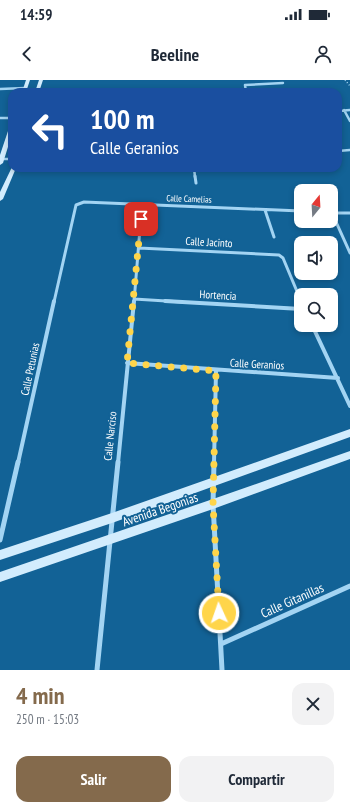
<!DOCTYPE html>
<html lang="es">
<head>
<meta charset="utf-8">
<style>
	body { margin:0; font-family:"PT Sans Narrow",sans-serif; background:#f2f2f3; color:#1f2937; height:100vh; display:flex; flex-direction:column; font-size:15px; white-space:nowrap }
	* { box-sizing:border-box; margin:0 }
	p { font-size:13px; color:#747a83 }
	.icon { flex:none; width:22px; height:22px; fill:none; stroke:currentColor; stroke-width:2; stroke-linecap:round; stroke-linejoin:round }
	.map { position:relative; height:590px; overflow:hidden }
	.details { display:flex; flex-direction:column; background:#fff; flex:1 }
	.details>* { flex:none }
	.guide { position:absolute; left:8px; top:8px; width:334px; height:84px; border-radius:12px; box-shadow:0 2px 6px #0003; background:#1a4fa0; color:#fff; overflow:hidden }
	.needle { width:26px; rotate:18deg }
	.controls { position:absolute; left:294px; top:104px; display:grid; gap:8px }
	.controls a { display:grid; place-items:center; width:44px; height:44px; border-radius:8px; background:#fff; box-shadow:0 2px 6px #0003; font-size:20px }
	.pin { position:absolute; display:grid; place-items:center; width:34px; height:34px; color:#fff; margin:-17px; border-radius:8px; box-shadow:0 2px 6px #0006 }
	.me { position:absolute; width:44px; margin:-22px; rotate:357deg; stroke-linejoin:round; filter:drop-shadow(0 0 3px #0008) }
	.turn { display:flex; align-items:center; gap:14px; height:84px; padding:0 16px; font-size:18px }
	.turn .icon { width:52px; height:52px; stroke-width:2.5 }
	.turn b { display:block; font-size:28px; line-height:34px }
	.round { display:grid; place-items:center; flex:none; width:42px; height:42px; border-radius:12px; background:#f2f2f3 }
	.headline { display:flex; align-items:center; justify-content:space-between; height:68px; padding:0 16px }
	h1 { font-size:24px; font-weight:600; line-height:30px; color:#846a4c }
	.action { display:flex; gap:8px; margin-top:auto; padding:8px 16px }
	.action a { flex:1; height:46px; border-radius:12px; background:#846a4c; color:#fff; font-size:16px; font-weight:600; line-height:46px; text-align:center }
	.action a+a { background:#f2f2f3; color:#1f2937 }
	.status { display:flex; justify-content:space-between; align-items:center; height:28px; padding:0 20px; background:#fff; direction:ltr }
	.status svg { height:11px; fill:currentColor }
	header { display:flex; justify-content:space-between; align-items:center; height:52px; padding:0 16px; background:#fff; font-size:18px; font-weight:600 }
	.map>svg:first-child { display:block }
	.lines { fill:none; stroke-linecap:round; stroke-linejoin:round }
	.path { stroke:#a3d4f3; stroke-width:1.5; stroke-dasharray:1 2; stroke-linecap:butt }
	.street-far3 { stroke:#a3d4f3; stroke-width:2.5 }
	.street-far2 { stroke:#a3d4f3; stroke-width:3 }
	.street-far1 { stroke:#a3d4f3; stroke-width:4 }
	.street { stroke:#a3d4f3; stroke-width:5 }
	.secondary { fill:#d2ecfd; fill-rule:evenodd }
	.route { stroke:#ffd54a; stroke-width:7; stroke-dasharray:0 12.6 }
	.labels { text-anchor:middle; stroke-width:4; stroke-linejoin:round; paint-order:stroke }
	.far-street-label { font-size:9px; fill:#fff; stroke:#126296 }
	.street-label { font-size:11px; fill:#fff; stroke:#126296 }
	.near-street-label { font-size:13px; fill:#fff; stroke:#126296 }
</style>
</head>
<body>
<div class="status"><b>14:59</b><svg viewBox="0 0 49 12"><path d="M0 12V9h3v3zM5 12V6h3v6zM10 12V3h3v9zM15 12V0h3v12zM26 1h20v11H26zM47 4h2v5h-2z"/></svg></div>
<header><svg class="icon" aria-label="back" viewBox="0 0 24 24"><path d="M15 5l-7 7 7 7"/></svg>Beeline<svg class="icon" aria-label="person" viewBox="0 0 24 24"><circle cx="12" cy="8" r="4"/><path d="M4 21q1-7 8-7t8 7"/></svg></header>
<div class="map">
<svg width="350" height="590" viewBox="0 0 350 590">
	<rect width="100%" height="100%" fill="#126296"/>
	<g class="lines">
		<!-- path -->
		<path class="path" d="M345 0 350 6"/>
		<!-- street-far3 -->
		<path class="street-far3" d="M0 9 25 8
			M246 12 245 5 283 3
			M344 30 350 41
			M338 31 350 30
			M0 38H12
			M338 71 350 70
			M0 79H12
			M194 88 195 97"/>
		<!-- street-far2 -->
		<path class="street-far2" d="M195 96 196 103
			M265 130 274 157
			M331 133H350
			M332 133 350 173
			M139 168 279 175 283 178 301 221
			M134 219 182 222
			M54 222 76 125 84 122 301 131
			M134 222 142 124"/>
		<!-- street-far1 -->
		<path class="street-far1" d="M165 221 301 229
			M312 245 350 326
			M127 283 338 298
			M18 383 54 221
			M118 383 134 221
			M214 383 216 291"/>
		<!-- street -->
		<path class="street" d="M214 382 213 424 222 590
			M0 460 18 382
			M221 564 350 506
			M97 590 118 382"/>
		<!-- secondary -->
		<path class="secondary" d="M26 0H30L26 12H22Z
			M39 0H43L39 12H35Z
			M10 45H12V54L3 83 0 85V75Z
			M12 87V88H16L3 119 0 121V112Z
			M350 349V357L112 443 0 480V470L112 433Z
			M350 371V379L213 429 0 502V492L213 419Z"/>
	</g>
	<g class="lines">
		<!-- route -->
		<path class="route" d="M141 139 127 283 216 291 213 424 219 533"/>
	</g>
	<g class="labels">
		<!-- far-street labels -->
		<g class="far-street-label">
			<text transform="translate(189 119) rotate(2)" y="3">Calle Camelias</text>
		</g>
		<!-- street labels -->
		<g class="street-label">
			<text transform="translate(209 162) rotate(3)" y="4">Calle Jacinto</text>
			<text transform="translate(218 215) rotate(3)" y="4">Hortencia</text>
			<text transform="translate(257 284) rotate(3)" y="4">Calle Geranios</text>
			<text transform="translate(30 289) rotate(-78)" y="4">Calle Petunias</text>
			<text transform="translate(110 356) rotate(-84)" y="4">Calle Narciso</text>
		</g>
		<!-- near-street labels -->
		<g class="near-street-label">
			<text transform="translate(160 429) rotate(-19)" y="5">Avenida Begonias</text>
			<text transform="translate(292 520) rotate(-24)" y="5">Calle Gitanillas</text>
		</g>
	</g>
</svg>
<div class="controls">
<a><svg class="needle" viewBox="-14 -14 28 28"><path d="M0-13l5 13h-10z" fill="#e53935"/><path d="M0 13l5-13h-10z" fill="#747a83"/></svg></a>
<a><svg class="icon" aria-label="sound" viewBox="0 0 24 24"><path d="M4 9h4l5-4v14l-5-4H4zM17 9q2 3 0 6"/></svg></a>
<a><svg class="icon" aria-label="search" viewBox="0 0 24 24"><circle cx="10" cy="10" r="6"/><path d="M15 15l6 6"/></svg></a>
</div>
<div class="pin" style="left:141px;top:139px;background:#d93025"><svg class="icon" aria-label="arrive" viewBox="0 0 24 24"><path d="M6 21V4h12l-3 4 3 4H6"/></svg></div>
<svg class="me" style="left:219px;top:533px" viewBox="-20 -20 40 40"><circle r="17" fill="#ffd54a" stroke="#fff" stroke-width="3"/><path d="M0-11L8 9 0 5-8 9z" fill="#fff"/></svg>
<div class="guide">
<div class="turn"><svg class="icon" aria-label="left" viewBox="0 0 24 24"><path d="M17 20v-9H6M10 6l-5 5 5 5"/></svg><div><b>100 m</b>Calle Geranios</div></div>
</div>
</div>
<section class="details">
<div class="headline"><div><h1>4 min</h1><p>250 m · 15:03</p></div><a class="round"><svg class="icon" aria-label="close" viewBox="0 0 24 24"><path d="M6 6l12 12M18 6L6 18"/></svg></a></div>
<div class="action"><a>Salir</a><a>Compartir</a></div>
</section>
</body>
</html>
